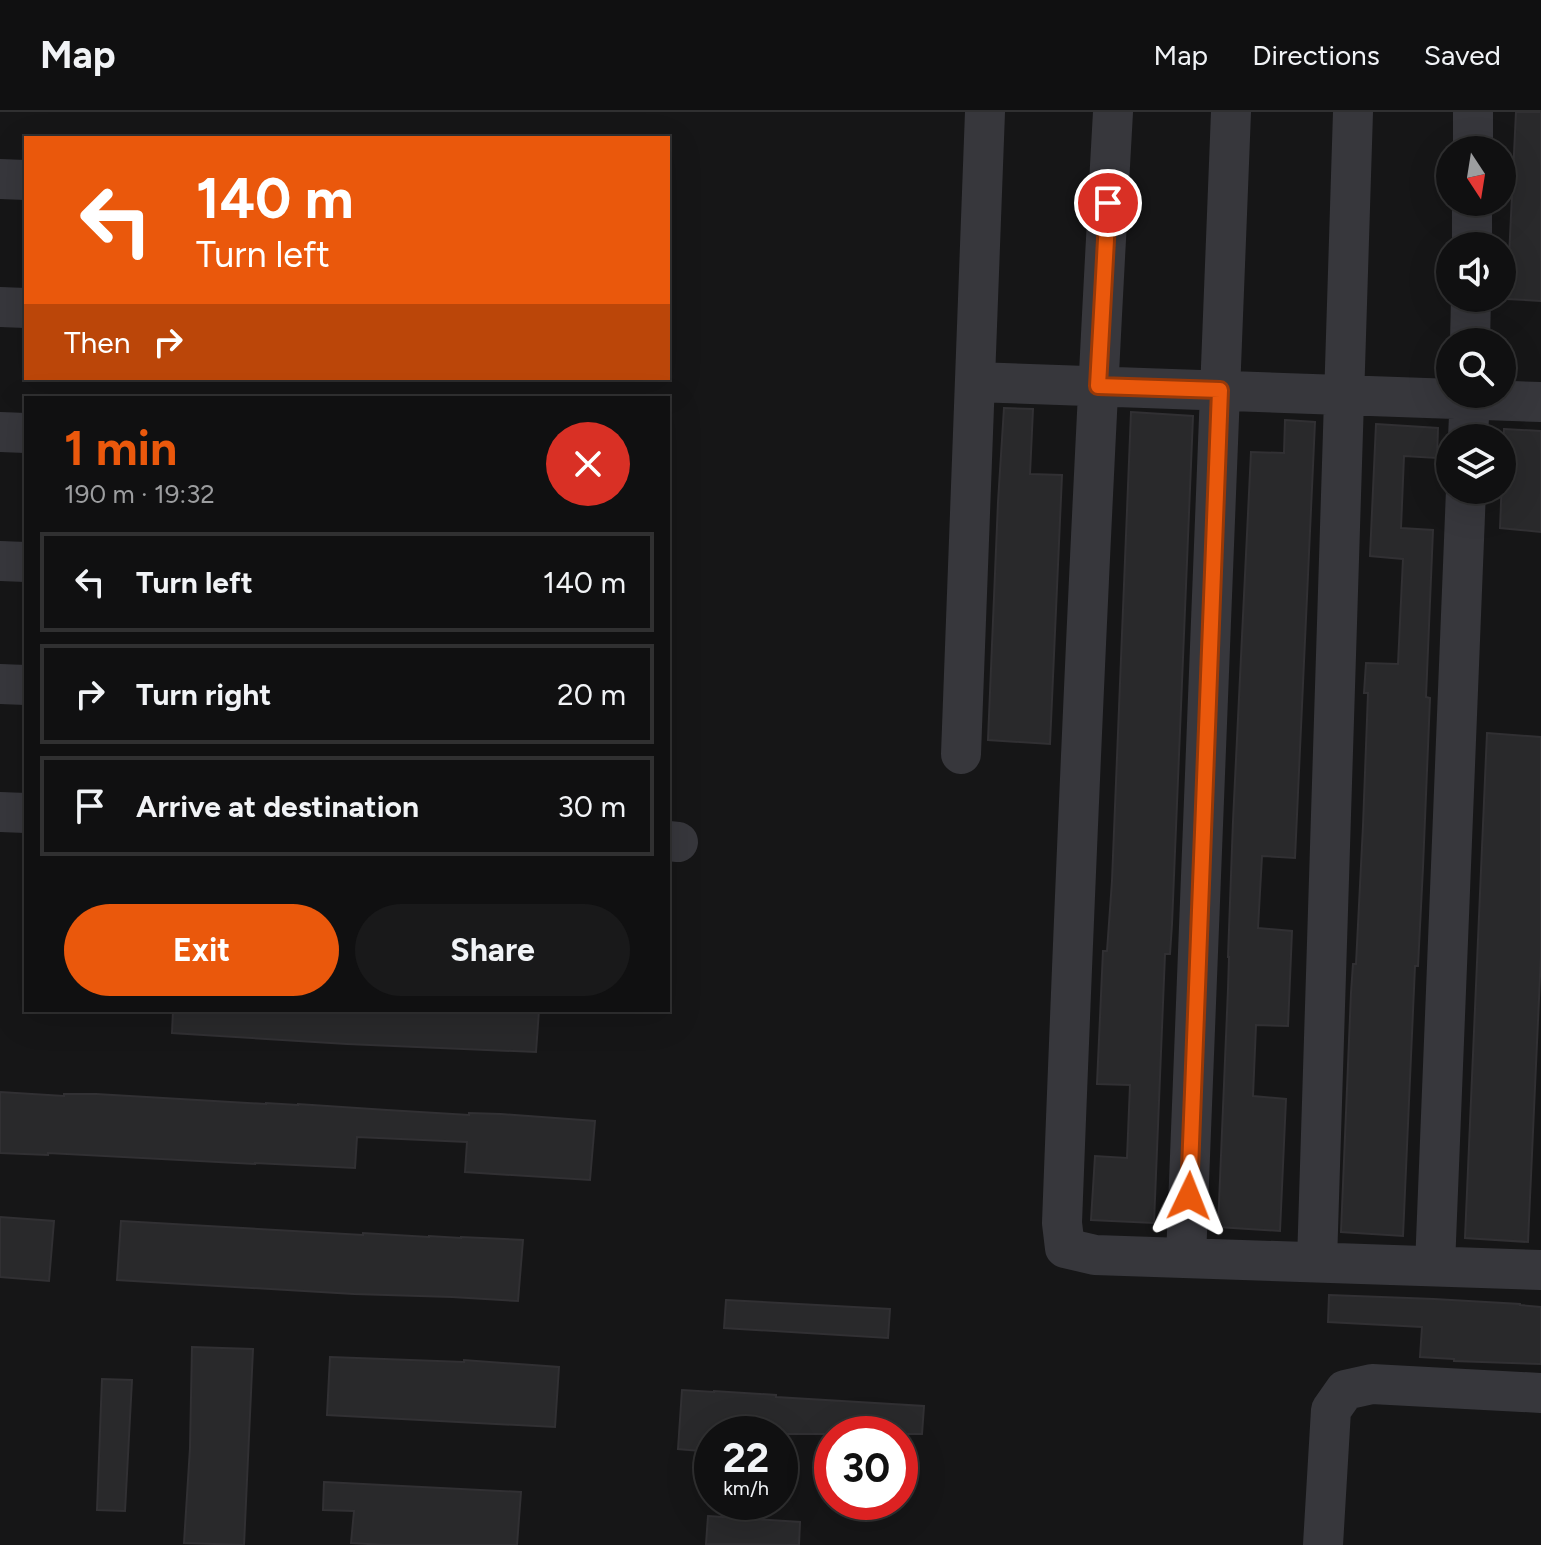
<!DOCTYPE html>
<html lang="en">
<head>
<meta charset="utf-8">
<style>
	body { margin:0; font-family:Figtree,sans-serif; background:#19191a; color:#f1f3f6; height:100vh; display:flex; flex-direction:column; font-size:30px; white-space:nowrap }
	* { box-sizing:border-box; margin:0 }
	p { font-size:26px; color:#9c9d9f }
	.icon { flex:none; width:44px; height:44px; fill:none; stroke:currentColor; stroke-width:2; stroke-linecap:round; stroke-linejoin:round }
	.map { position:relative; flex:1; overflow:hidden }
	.side { position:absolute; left:24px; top:284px; width:646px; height:616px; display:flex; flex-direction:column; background:#101011; border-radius:0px; box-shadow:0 8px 32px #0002,0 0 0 2px #303031 }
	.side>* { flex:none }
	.hud { position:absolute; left:24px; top:24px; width:646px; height:244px; border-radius:0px; box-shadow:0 8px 32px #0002,0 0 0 2px #303031; background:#ea580c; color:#fff; overflow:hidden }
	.needle { width:52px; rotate:168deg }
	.buttons { position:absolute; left:1436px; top:24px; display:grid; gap:16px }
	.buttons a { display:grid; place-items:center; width:80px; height:80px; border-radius:50%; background:#101011; box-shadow:0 8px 32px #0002,0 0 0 2px #303031; font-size:40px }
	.speed { position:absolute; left:694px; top:1304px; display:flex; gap:16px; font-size:40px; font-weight:700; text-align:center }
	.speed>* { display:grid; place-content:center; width:104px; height:104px; border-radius:50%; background:#101011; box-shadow:0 8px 32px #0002,0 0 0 2px #303031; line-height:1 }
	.speed small { font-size:20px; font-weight:400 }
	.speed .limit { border:12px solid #d22; background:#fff; color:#111 }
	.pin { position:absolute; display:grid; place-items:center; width:68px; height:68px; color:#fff; margin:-34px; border:4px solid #fff; border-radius:50%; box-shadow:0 2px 8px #0007 }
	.me { position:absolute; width:88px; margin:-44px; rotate:2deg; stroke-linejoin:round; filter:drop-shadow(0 0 6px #0008) }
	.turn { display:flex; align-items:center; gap:28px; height:168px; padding:0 40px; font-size:36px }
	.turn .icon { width:104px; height:104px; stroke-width:2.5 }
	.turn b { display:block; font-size:56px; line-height:68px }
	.then { display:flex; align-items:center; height:76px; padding:0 40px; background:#0003; gap:16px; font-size:30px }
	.round { display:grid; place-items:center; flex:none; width:84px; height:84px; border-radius:42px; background:#19191a }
	.summary { display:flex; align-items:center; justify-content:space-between; height:136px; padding:0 40px }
	h1 { font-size:48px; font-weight:700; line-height:60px; color:#ea580c }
	.action { display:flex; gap:16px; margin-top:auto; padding:16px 40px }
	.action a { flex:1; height:92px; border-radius:48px; background:#ea580c; color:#fff; font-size:32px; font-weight:700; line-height:92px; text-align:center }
	.action a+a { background:#19191a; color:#f1f3f6 }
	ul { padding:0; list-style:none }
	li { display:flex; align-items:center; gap:24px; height:100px; margin:0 16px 12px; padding:0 24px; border:4px solid #303031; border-radius:0px }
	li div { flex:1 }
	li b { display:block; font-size:30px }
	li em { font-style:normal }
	header { display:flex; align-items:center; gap:48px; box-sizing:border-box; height:112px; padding:0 40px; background:#101011; border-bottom:2px solid #303031 }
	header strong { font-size:38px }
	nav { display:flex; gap:44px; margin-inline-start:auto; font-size:28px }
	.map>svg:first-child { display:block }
	.building { fill:#29292b; stroke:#313033; stroke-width:2 }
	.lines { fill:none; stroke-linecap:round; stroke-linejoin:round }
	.street { stroke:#37373c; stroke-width:40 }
	.route-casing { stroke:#983908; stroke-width:20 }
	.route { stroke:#ea580c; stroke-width:14 }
</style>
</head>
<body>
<header>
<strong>Map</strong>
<nav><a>Map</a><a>Directions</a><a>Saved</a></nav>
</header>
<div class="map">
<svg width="1541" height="1433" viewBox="0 0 1541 1433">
	<rect width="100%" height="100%" fill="#161617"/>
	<!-- building -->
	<path class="building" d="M1516 0H1541V189L1507 187Z
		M1004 296 1033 297 1030 362 1062 363 1050 632 988 628 998 390Z
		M1131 300 1193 304 1172 812 1170 842H1165L1154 1111 1091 1108 1095 1044 1127 1046 1130 973 1097 972 1103 839H1107L1112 769Z
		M1285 308 1315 310 1295 746 1262 744 1258 816 1292 819 1288 914 1256 913 1253 984 1286 987 1280 1119 1218 1115 1228 877 1229 845H1228L1233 709 1251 340 1284 341Z
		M1376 312 1438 316 1437 346 1404 344 1401 416 1433 418 1426 585 1430 586 1423 755 1418 854H1415L1403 1124 1341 1120 1351 881 1353 852H1356L1363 714 1368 581H1364L1366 551 1398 552 1403 447 1370 444Z
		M1504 317 1541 319V420L1500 416Z
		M1487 621 1541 625V842L1528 1130 1465 1126Z
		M173 898H539L536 940 347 932 172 921Z
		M0 980 64 984V982H96L266 992V991L298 993V992L387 998 469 1003V1001L501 1002 595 1009 590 1068 465 1060 467 1030 357 1025 355 1056 255 1051V1052L48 1041V1043L0 1041Z
		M0 1105 54 1109 49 1169 0 1165Z
		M121 1109 363 1123V1121L429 1125V1124L461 1126V1125L523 1128 518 1189 452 1185 354 1182 117 1168Z
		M1329 1183 1434 1187 1520 1192V1193L1541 1195V1252L1454 1249V1247L1420 1245 1422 1215 1328 1210Z
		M726 1188 890 1197 888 1226 724 1216Z
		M192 1235 253 1237 244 1433 184 1431 190 1336Z
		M330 1245 464 1250V1248L559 1255 555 1315 327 1303Z
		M102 1267 132 1268 125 1399 97 1398Z
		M682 1278 714 1280V1279L776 1283V1285L924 1294 922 1322H712V1340L678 1337Z
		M324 1370 521 1380 517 1433H385L351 1431 354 1399 323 1398Z
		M708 1404 800 1410 799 1433 706 1432Z"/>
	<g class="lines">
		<!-- street -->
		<path class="street" d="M1113 0C1092 370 1076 741 1062 1111L1065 1136 1095 1143 1541 1158
			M1473 38V0
			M0 67 26 68
			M1472 134V90
			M0 195 26 196
			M1470 230 1471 186
			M975 270 1541 290
			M0 320 26 321
			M1468 326 1470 282
			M0 449 26 450
			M0 572 26 573
			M961 642 985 0
			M0 700 26 701
			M668 729 678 730
			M1186 1146 1231 0
			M1317 1150 1353 0
			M1435 1154 1466 378
			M1323 1433 1331 1298 1345 1278 1372 1272 1541 1281"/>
	</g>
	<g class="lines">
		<!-- route casing -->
		<g class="route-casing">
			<path id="route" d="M1108 91 1098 274 1220 278 1189 1084"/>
		</g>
		<!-- route -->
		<use href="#route" class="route"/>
	</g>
</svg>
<div class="buttons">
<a><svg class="needle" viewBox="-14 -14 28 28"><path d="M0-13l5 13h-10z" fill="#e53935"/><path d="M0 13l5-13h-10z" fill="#9c9d9f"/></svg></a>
<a><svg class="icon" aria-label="sound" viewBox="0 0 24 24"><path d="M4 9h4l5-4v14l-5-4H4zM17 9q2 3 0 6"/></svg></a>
<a><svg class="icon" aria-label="search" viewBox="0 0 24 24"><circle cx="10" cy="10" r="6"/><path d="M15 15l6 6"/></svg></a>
<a><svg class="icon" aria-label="layers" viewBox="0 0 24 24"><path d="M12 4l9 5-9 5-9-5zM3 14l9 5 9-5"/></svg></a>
</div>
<div class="speed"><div>22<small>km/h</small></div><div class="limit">30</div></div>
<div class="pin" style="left:1108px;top:91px;background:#d93025"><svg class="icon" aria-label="arrive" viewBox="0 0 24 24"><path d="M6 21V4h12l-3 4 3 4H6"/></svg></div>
<svg class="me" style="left:1189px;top:1084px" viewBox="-20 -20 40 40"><path d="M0-17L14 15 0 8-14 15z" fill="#ea580c" stroke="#fff" stroke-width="4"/></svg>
<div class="hud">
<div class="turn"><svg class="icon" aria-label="left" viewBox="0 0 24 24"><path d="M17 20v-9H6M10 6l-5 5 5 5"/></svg><div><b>140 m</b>Turn left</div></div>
<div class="then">Then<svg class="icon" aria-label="right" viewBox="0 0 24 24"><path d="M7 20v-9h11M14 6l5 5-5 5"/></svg></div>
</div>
<section class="side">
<div class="summary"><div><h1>1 min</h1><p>190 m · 19:32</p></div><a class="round" style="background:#d93025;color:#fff"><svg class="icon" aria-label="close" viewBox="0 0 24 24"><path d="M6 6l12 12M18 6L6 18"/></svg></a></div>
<ul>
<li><svg class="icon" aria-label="left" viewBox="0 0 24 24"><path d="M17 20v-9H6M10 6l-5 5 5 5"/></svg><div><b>Turn left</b></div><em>140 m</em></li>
<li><svg class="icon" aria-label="right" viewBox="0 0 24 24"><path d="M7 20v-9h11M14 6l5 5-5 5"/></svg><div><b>Turn right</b></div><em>20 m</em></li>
<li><svg class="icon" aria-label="arrive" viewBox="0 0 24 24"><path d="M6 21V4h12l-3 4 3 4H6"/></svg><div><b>Arrive at destination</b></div><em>30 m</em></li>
</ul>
<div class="action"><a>Exit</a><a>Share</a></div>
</section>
</div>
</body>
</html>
